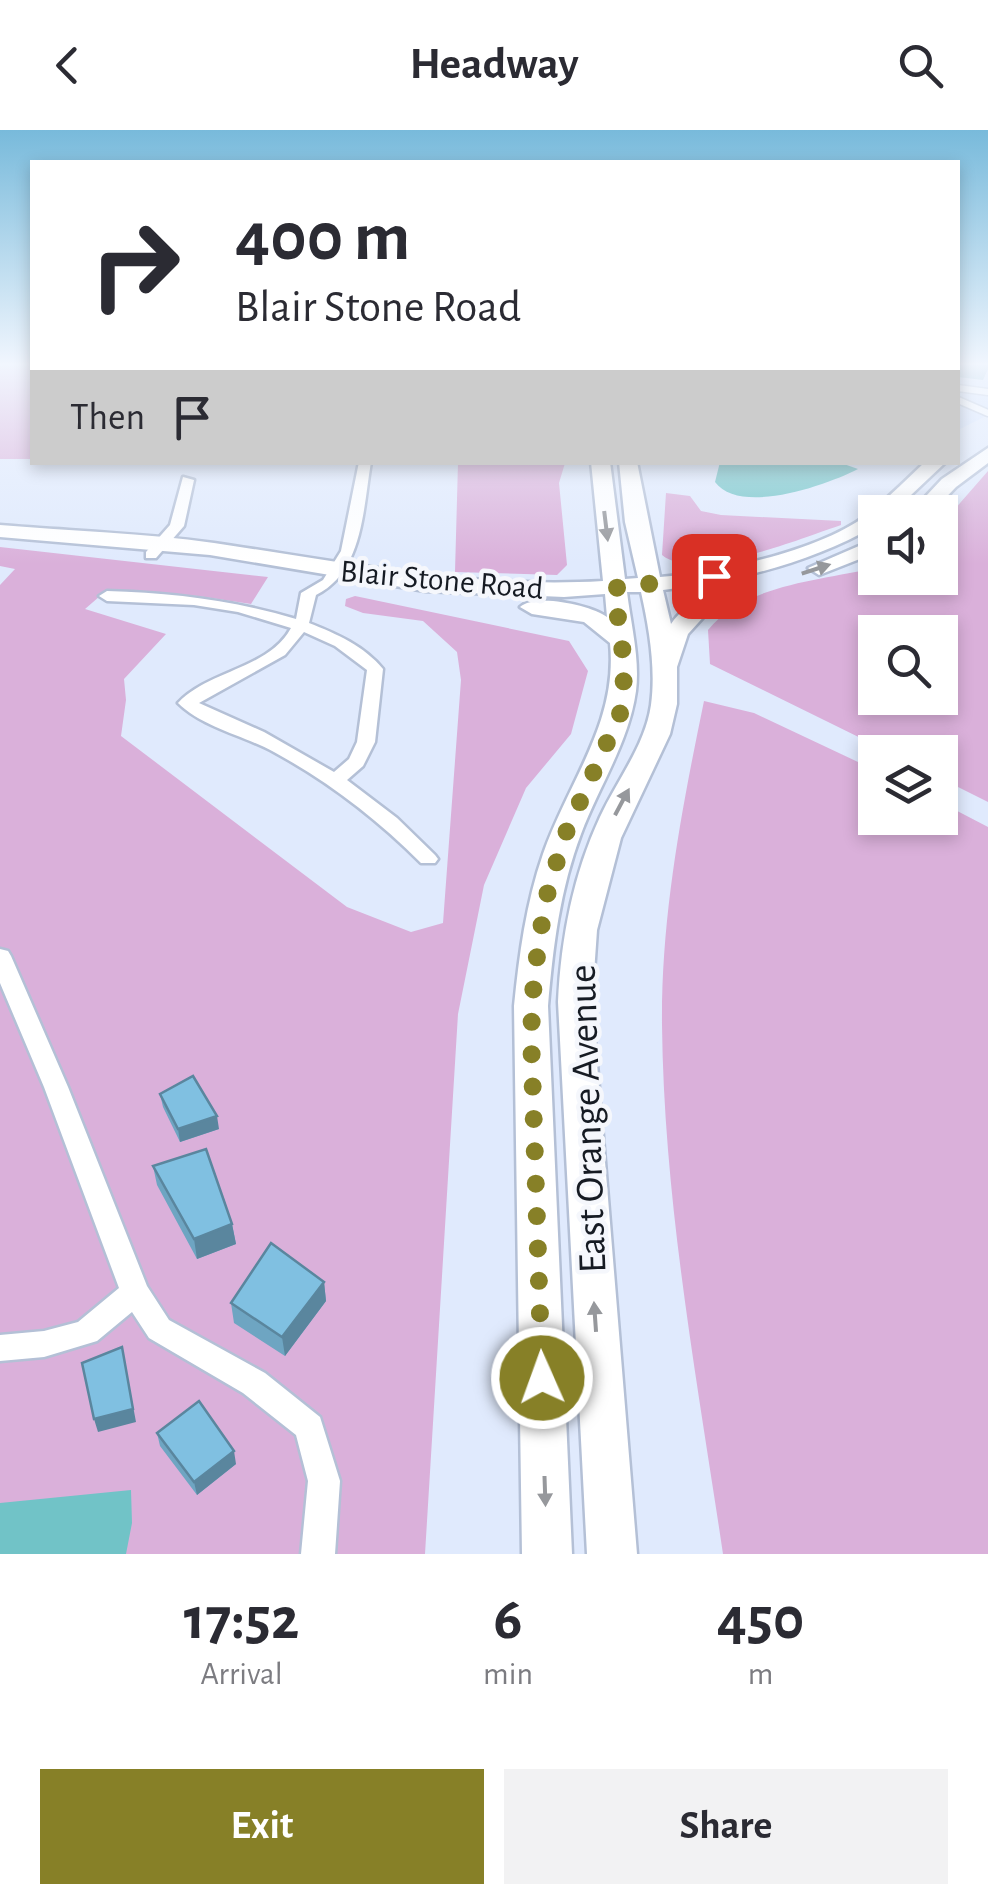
<!DOCTYPE html>
<html lang="en">
<head>
<meta charset="utf-8">
<style>
	body { margin:0; font-family:"Alegreya Sans",sans-serif; background:#f2f2f3; color:#2b2b33; height:100vh; display:flex; flex-direction:column; font-size:38px; white-space:nowrap }
	* { box-sizing:border-box; margin:0 }
	p { font-size:32px; color:#7c7c81 }
	.icon { flex:none; width:55px; height:55px; fill:none; stroke:currentColor; stroke-width:2; stroke-linecap:round; stroke-linejoin:round }
	.map { position:relative; height:1424px; overflow:hidden }
	.side { display:flex; flex-direction:column; background:#fff; flex:1 }
	.side>* { flex:none }
	.top-card { position:absolute; left:30px; top:30px; width:930px; height:305px; border-radius:0px; box-shadow:0 5px 15px #0003; background:#fff; color:#2b2b33; overflow:hidden }
	.tools { position:absolute; left:858px; top:365px; display:grid; gap:20px }
	.tools a { display:grid; place-items:center; width:100px; height:100px; border-radius:0px; background:#fff; box-shadow:0 5px 15px #0003; font-size:50px }
	.pin { position:absolute; display:grid; place-items:center; width:85px; height:85px; color:#fff; margin:-42px; border-radius:20px; box-shadow:0 5px 15px #0006 }
	.me { position:absolute; width:110px; margin:-55px; rotate:358deg; stroke-linejoin:round; filter:drop-shadow(0 0 8px #0008) }
	.turn { display:flex; align-items:center; gap:35px; height:210px; padding:0 40px; font-size:45px }
	.turn .icon { width:130px; height:130px; stroke-width:2.5 }
	.turn b { display:block; font-size:70px; line-height:85px }
	.then { display:flex; align-items:center; height:95px; padding:0 40px; background:#0003; gap:20px; font-size:38px }
	.eta { display:flex; justify-content:space-evenly; align-items:center; height:170px; text-align:center }
	.eta b { font-size:60px; font-weight:700; line-height:70px }
	.cta { display:flex; gap:20px; margin-top:auto; padding:20px 40px }
	.cta a { flex:1; height:115px; border-radius:0px; background:#878027; color:#fff; font-size:40px; font-weight:700; line-height:115px; text-align:center }
	.cta a+a { background:#f2f2f3; color:#2b2b33 }
	header { display:flex; justify-content:space-between; align-items:center; height:130px; padding:0 40px; background:#fff; font-size:45px; font-weight:700 }
	.map>svg:first-child { display:block }
	.built { fill:#d2e2ff }
	.green { fill:#dab0da; fill-rule:evenodd }
	.water { fill:#71c3c7 }
	.lines { fill:none; stroke-linecap:round; stroke-linejoin:round }
	.lane-casing { stroke:#b4c0d6; stroke-width:9 }
	.street-casing { stroke:#b4c0d6; stroke-width:5 }
	.secondary-casing { stroke:#b4c0d6; stroke-width:5 }
	.lane { stroke:#fff; stroke-width:6 }
	.street { fill:#fff; fill-rule:evenodd }
	.secondary { fill:#fff; fill-rule:evenodd }
	.wall { fill:#6ea5c2 }
	.shaded-wall { fill:#5a869e }
	.building { fill:#80c0e1; stroke:#5a869e; stroke-width:2.5 }
	.oneway { fill:#96989c }
	.route { stroke:#878027; stroke-width:18; stroke-dasharray:0 32.4 }
	.labels { text-anchor:middle; stroke-width:9; stroke-linejoin:round; paint-order:stroke }
	.far-street-label { font-size:32px; fill:#161b23; stroke:#f5f7fc }
	.street-label { font-size:40px; fill:#161b23; stroke:#f5f7fc }
</style>
</head>
<body>
<header><svg class="icon" aria-label="back" viewBox="0 0 24 24"><path d="M15 5l-7 7 7 7"/></svg>Headway<svg class="icon" aria-label="search" viewBox="0 0 24 24"><circle cx="10" cy="10" r="6"/><path d="M15 15l6 6"/></svg></header>
<div class="map">
<svg width="988" height="1424" viewBox="0 0 988 1424">
	<rect width="100%" height="100%" fill="#e0eafd"/>
	<!-- built -->
	<path class="built" d="M958 235H988V285L958 300Z"/>
	<!-- green -->
	<path class="green" d="M0 235H32V329H0Z
		M458 333H565L559 353 567 435 557 445 455 442Z
		M988 341V672L940 648V622H889L710 534 708 500C743 455 822 450 875 438V448H940V396ZM940 502V568H875V502Z
		M666 363 690 366 701 381 721 385 841 391V395C802 408 695 452 662 425Z
		M0 417 268 447 251 474 198 466 107 460 85 479 166 504 124 549 126 570 121 606 347 777 411 802 443 793 461 550 457 522 423 491 363 483 345 476 346 469 355 466 569 511 588 541 571 604 526 658 484 755 458 884 425 1424H0V455L15 439 0 436Z
		M704 571 754 583 875 640V688H940V672L988 697V1424H723C697 1249 664 1073 662 895 661 785 682 678 704 571Z"/>
	<!-- water -->
	<path class="water" d="M720 332 841 333 858 339C827 355 740 386 715 352Z
		M131 1360 132 1393 126 1424H0V1373Z"/>
	<g class="lines">
		<!-- lane casing -->
		<g class="lane-casing">
			<path id="lane" d="M958 258 988 262
				M958 270 988 283"/>
		</g>
		<!-- street casing -->
		<g class="street-casing">
			<path id="street" d="M359 332H371C363 379 363 442 316 465L309 493C337 504 364 516 383 539L375 612 363 636 347 650 397 688 435 725 438 729 435 733H421C377 689 329 652 274 622 245 606 202 597 178 573 209 540 269 539 291 498L238 482 194 475 107 471 99 466 107 461C173 463 233 470 296 489L301 463 323 450 341 421ZM304 502 335 516 367 540 357 612 349 629 334 642 264 602 199 573 285 525Z
				M183 347 194 350 184 396 156 428H146V422L170 395Z
				M0 819 8 821 11 826 68 957 147 1156 169 1190 265 1243 320 1287 340 1351 335 1424H301L308 1351 296 1305 243 1263 149 1208 132 1182 97 1211 44 1227 0 1231V1205L44 1201 78 1192 119 1158 44 957 0 853Z"/>
		</g>
		<!-- secondary casing -->
		<g class="secondary-casing">
			<path id="secondary" d="M988 318V333L956 357 932 382H911L942 349Z
				M591 332H610L625 449 638 448 625 392 619 332H637L660 447C721 442 827 420 873 380 891 365 908 348 925 332H946L893 382H875V396C810 433 737 451 663 460L671 494C687 471 713 459 739 452L750 459 708 482 688 504 677 537V574L670 604 621 708 597 800 592 872 637 1424H587L558 872C561 808 573 745 600 687 617 650 645 616 651 575 656 538 649 498 641 462H627C631 495 640 529 636 561 629 612 599 656 581 704 560 759 553 817 548 876L572 1424H522L514 876C519 825 526 773 543 724 568 652 618 593 610 513L584 492 532 484 520 477C535 463 591 475 607 487L605 464 564 467 425 461 210 425 0 407V395C71 401 144 403 214 413 344 432 471 459 603 451Z
				M875 409V423L819 445 808 438Z"/>
		</g>
		<!-- lane -->
		<use href="#lane" class="lane"/>
		<!-- street -->
		<use href="#street" class="street"/>
		<!-- secondary -->
		<use href="#secondary" class="secondary"/>
	</g>
	<!-- wall -->
	<path class="wall" d="M958 235H988V239L983 250 958 247Z
		M160 964 219 999 180 1012 163 977Z
		M153 1036 232 1094 236 1114 197 1129 157 1055Z
		M324 1152 326 1171 285 1226 234 1193 231 1173Z
		M157 1303 236 1334 197 1365 160 1316Z"/>
	<!-- shaded-wall -->
	<path class="shaded-wall" d="M217 986 219 999 180 1012 178 999Z
		M232 1094 236 1114 197 1129 194 1109Z
		M324 1152 326 1171 285 1226 282 1207Z
		M122 1217 136 1292 98 1302 94 1289Z
		M234 1321 236 1334 197 1365 194 1352Z"/>
	<!-- building -->
	<path class="building" d="M193 946 217 986 178 999 160 964Z
		M206 1019 232 1094 194 1109 153 1036Z
		M271 1113 324 1152 282 1207 231 1173Z
		M122 1217 133 1279 94 1289 82 1233Z
		M199 1271 234 1321 194 1352 157 1303Z"/>
	<!-- one-way arrows -->
	<defs><path id="oneway-solid" d="M-6-.8H1V-3.2L6.5 0L1 3.2V.8H-6Z" transform="scale(2.5)"/></defs>
	<g class="oneway">
		<use href="#oneway-solid" transform="translate(606 396) rotate(83)"/>
		<use href="#oneway-solid" transform="translate(816 439) rotate(-18)"/>
		<use href="#oneway-solid" transform="translate(622 672) rotate(-62)"/>
		<use href="#oneway-solid" transform="translate(595 1187) rotate(-94)"/>
		<use href="#oneway-solid" transform="translate(545 1361) rotate(88)"/>
	</g>
	<!-- sky -->
	<linearGradient id="sky" x2="0" y2="1"><stop stop-color="#78badb"/><stop offset="0.54" stop-color="#f1f6fe"/><stop offset="1" stop-color="#f1f6fe" stop-opacity="0"/></linearGradient>
	<rect width="988" height="434" fill="url(#sky)"/>
	<g class="lines">
		<!-- route -->
		<path class="route" d="M542 1248 531 904 534 847 545 772 564 707 620 584 625 539 614 458 714 446"/>
	</g>
	<g class="labels">
		<!-- far-street labels -->
		<g class="far-street-label">
			<text transform="translate(442 449) rotate(5)" y="11">Blair Stone Road</text>
		</g>
		<!-- street labels -->
		<g class="street-label">
			<text transform="translate(586 989) rotate(-92)" y="14">East Orange Avenue</text>
		</g>
	</g>
</svg>
<div class="tools">
<a><svg class="icon" aria-label="sound" viewBox="0 0 24 24"><path d="M4 9h4l5-4v14l-5-4H4zM17 9q2 3 0 6"/></svg></a>
<a><svg class="icon" aria-label="search" viewBox="0 0 24 24"><circle cx="10" cy="10" r="6"/><path d="M15 15l6 6"/></svg></a>
<a><svg class="icon" aria-label="layers" viewBox="0 0 24 24"><path d="M12 4l9 5-9 5-9-5zM3 14l9 5 9-5"/></svg></a>
</div>
<div class="pin" style="left:714px;top:446px;background:#d93025"><svg class="icon" aria-label="arrive" viewBox="0 0 24 24"><path d="M6 21V4h12l-3 4 3 4H6"/></svg></div>
<svg class="me" style="left:542px;top:1248px" viewBox="-20 -20 40 40"><circle r="17" fill="#878027" stroke="#fff" stroke-width="3"/><path d="M0-11L8 9 0 5-8 9z" fill="#fff"/></svg>
<div class="top-card">
<div class="turn"><svg class="icon" aria-label="right" viewBox="0 0 24 24"><path d="M7 20v-9h11M14 6l5 5-5 5"/></svg><div><b>400 m</b>Blair Stone Road</div></div>
<div class="then">Then<svg class="icon" aria-label="arrive" viewBox="0 0 24 24"><path d="M6 21V4h12l-3 4 3 4H6"/></svg></div>
</div>
</div>
<section class="side">
<div class="eta">
<div><b>17:52</b><p>Arrival</p></div>
<div><b>6</b><p>min</p></div>
<div><b>450</b><p>m</p></div>
</div>
<div class="cta"><a>Exit</a><a>Share</a></div>
</section>
</body>
</html>
